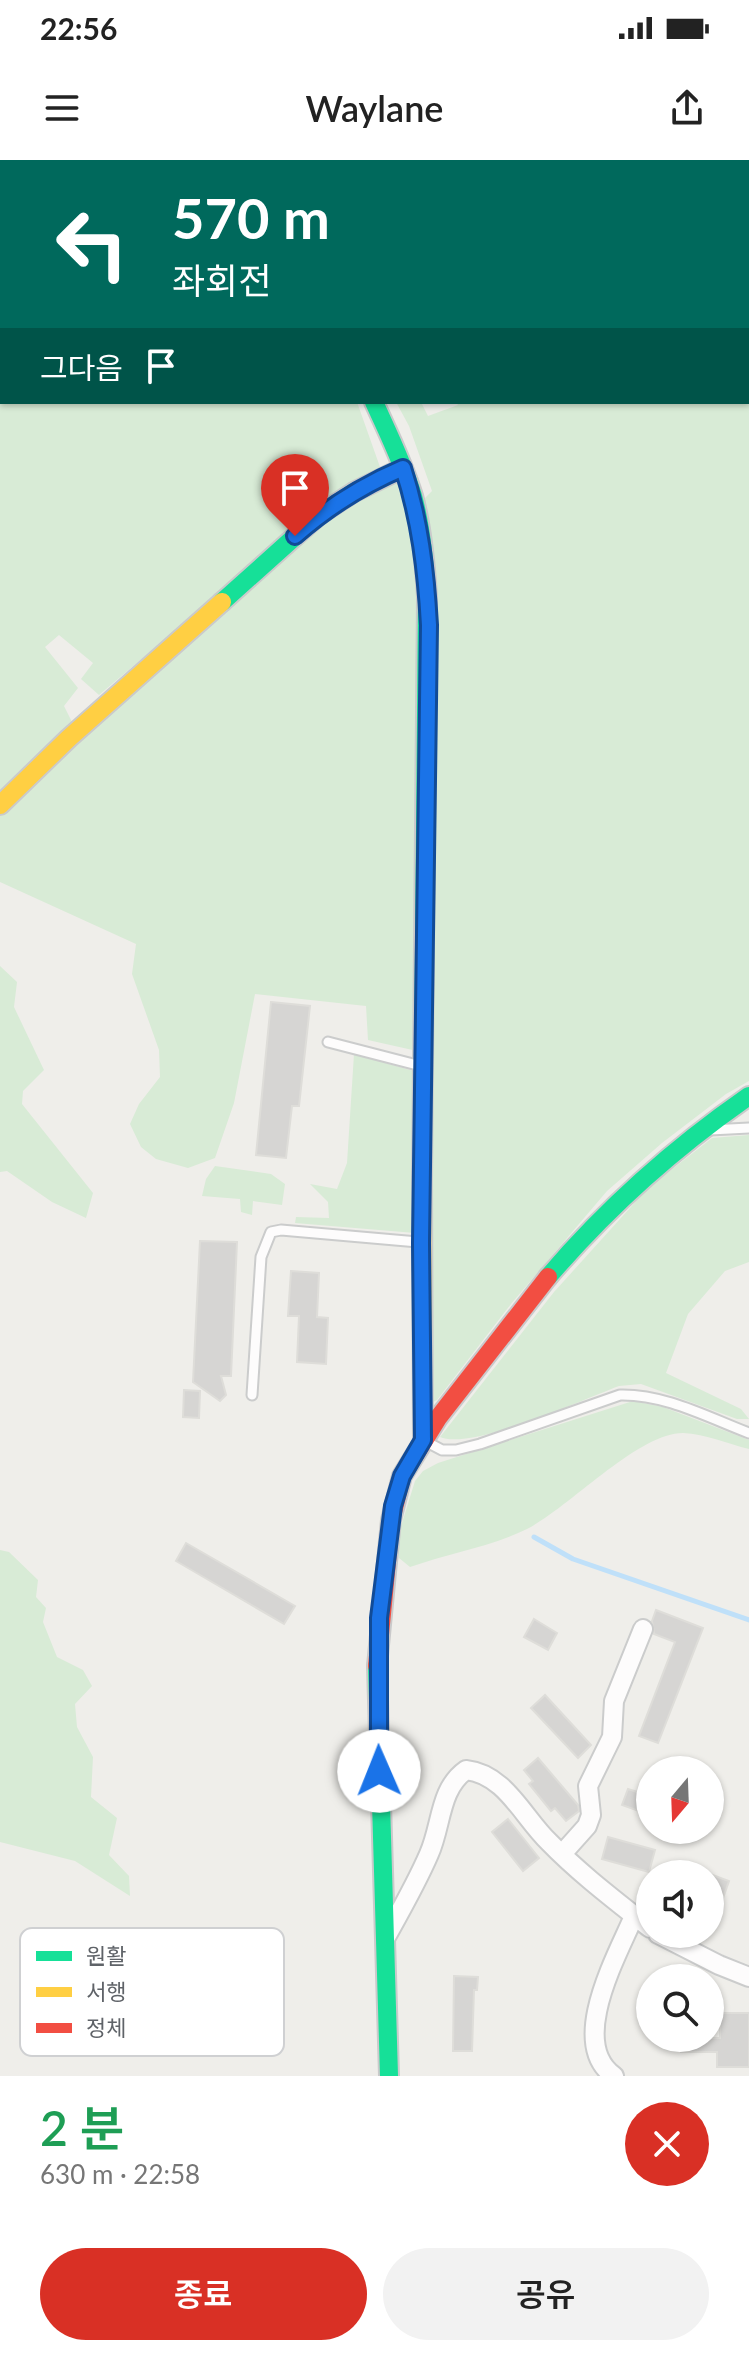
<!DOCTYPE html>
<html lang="ko">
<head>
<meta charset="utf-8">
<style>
	body { margin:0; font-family:Lato,"Noto Sans KR",sans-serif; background:#f2f2f2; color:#222; height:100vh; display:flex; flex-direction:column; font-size:30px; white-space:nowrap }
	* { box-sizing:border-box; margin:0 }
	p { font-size:26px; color:#767676 }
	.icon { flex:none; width:44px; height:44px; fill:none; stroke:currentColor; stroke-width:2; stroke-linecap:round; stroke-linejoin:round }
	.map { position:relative; height:1916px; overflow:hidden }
	.drawer { display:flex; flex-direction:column; background:#fff; flex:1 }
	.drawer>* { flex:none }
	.top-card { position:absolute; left:0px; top:0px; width:750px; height:244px; box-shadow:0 2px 6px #0004; background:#00695c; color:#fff; overflow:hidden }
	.needle { width:52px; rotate:199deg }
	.controls { position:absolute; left:636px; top:1596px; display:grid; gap:16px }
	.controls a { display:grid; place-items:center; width:88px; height:88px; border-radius:50%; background:#fff; box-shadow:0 2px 6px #0004; font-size:40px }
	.pin { position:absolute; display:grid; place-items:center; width:68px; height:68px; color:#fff; margin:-82px -34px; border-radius:50% 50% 50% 0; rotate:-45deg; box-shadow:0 0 8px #0007 }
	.pin .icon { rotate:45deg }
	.me { position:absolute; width:88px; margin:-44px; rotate:359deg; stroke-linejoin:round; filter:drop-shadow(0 0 6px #0008) }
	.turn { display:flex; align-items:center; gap:28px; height:168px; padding:0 40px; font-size:36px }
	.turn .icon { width:104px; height:104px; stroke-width:2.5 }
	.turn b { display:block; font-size:56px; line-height:68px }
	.then { display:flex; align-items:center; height:76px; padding:0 40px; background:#0003; gap:16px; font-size:30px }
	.round { display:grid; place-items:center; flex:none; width:84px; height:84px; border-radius:42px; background:#f2f2f2 }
	.summary { display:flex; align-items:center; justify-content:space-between; height:136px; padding:0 40px }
	h1 { font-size:48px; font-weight:600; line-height:60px; color:#1e9e55 }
	.cta { display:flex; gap:16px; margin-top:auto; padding:16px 40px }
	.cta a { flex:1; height:92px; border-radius:48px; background:#d93025; color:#fff; font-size:32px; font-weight:600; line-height:92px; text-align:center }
	.cta a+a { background:#f2f2f2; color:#222 }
	.status { display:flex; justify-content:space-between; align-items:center; height:56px; padding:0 40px; background:#fff; direction:ltr }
	.status svg { height:22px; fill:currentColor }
	header { display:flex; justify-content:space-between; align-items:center; height:104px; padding:0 40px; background:#fff; font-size:36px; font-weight:600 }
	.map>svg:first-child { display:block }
	.green { fill:#d8ebd6 }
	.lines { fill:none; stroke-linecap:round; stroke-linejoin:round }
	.stream { stroke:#bfe0f9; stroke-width:5 }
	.building { fill:#d6d5d3; stroke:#deddd9; stroke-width:2 }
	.lane-casing { stroke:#cbcccc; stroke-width:13 }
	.street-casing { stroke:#cbcccc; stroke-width:22 }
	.fast-casing { stroke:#cacacb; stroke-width:22 }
	.slow-casing { stroke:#cacacb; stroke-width:22 }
	.jam-casing { stroke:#cacacb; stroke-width:22 }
	.lane { stroke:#fdfcfc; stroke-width:9 }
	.street { stroke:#fdfcfc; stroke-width:18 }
	.fast { stroke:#16e098; stroke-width:18 }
	.slow { stroke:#ffcf43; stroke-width:18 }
	.jam { stroke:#f24e42; stroke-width:18 }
	.route-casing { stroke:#114b97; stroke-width:20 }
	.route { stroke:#1a73e8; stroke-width:14 }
	.key { fill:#fff; stroke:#cfd0d2; stroke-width:2 }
	.key-label { font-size:22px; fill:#5f6368 }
</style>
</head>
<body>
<div class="status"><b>22:56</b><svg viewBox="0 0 49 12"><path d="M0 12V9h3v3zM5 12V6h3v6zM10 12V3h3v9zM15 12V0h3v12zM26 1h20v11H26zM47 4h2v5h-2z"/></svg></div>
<header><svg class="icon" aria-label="menu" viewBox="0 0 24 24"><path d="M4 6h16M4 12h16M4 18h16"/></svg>Waylane<svg class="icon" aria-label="share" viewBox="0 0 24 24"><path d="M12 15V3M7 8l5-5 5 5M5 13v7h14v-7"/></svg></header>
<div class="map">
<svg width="749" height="1916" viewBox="0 0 749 1916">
	<rect width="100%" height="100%" fill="#efeeea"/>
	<!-- green -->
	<path class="green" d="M0 0H200L201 2H2V59Z
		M504 0H749V921L726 934 662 983 607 1031 511 1144 437 1240 433 1242 424 339 432 331 409 266 396 242H421L428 256 458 245 456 242H748V2H503Z
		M0 115 2 242H357L380 307 318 350 99 535 81 519 93 503 59 475 45 487 78 528 64 546 72 562 0 637Z
		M394 322 405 328 418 410 417 891 368 880 366 846 255 834 234 943 215 998 188 1008 156 999 141 987 130 964 139 944 160 917 159 890 132 814 136 784 0 722V656L324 358Z
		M0 806 17 822 14 847 44 910 23 931 22 944 93 1033 86 1058 52 1042 7 1011 0 1012Z
		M354 894 417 912 415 1073 295 1063 296 1057 329 1058 328 1042 310 1024 337 1029 347 1003Z
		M749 975V1102L725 1111 688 1154 666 1213 741 1249 749 1259H737L641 1224 619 1226C584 1239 471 1291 440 1277L554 1132 648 1028 712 978Z
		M215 1006 271 1014 285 1024 282 1045 253 1041 252 1055 241 1052 240 1039 202 1036 206 1019Z
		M633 1241 663 1247 749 1280V1289C728 1284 706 1274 683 1273 638 1273 570 1347 527 1369 490 1387 449 1393 410 1407L399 1398 397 1379 415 1321 423 1311 438 1303Z
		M0 1390 9 1392 38 1420 36 1437 46 1448 43 1462 57 1497 83 1510 92 1526 75 1544 77 1567 93 1597 91 1637 117 1658 109 1695 129 1716 130 1736 75 1701 0 1682Z"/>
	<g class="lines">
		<!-- stream -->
		<path class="stream" d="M534 1377 573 1399 749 1460"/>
	</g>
	<!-- building -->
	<path class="building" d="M271 842 310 846 299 946H292L286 998 256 995Z
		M200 1081 237 1082 231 1216H221L226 1235 220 1241 193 1222Z
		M291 1111 319 1113 317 1157 328 1158 326 1204 297 1202 299 1156H288Z
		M184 1230 200 1231 199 1258 183 1257Z
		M186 1383 295 1446 284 1464 176 1401Z
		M656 1450 703 1468 658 1583 639 1576 675 1482 654 1474 652 1461Z
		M534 1459 557 1473 548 1490 524 1477Z
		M545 1535 591 1585 578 1598 531 1548Z
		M538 1598 578 1645 579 1651 566 1661 555 1648 551 1651 529 1624 533 1621 524 1610Z
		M628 1629 650 1636V1655L622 1645Z
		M508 1659 539 1698 523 1711 492 1672Z
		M608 1677 655 1690 649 1712 602 1699Z
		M710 1714 729 1721 712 1769H710Z
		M454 1816 478 1817 477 1830H474L472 1891H453Z
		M720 1853H749V1907H717V1892H681V1878H720Z"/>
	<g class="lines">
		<!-- lane casing -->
		<g class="lane-casing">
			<path id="lane" d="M328 882 421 906
				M710 970 749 968
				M252 1235 261 1097 271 1072 281 1070 418 1082
				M423 1280 442 1290H456L480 1284 620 1235C665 1234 707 1257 749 1273"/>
		</g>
		<!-- street casing -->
		<g class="street-casing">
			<path id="street" d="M209 0 210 2
				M0 72H2
				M562 1694 587 1666 591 1655 588 1626 612 1577 614 1541 643 1469
				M658 1774 719 1805 749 1817
				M386 1777C401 1750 417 1722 429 1694 442 1665 439 1629 466 1610 505 1614 523 1657 549 1682 579 1713 616 1741 650 1768
				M614 1916C567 1883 618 1794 634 1756"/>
		</g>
		<!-- fast casing -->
		<g class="fast-casing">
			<path id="fast" d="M374 242C388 273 403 303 413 336 422 369 425 403 427 437L422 1019
				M222 442 319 355 354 332 403 308
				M548 1117C607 1048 674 988 749 936
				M377 1506 389 1916"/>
		</g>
		<!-- slow casing -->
		<g class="slow-casing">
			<path id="slow" d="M0 645 69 578 222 442
				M422 1019 423 1280"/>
		</g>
		<!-- jam casing -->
		<g class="jam-casing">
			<path id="jam" d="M377 1506 391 1360 402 1316 438 1258 548 1117"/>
		</g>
		<!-- lane -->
		<use href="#lane" class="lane"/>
		<!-- street -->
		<use href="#street" class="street"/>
		<!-- fast -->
		<use href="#fast" class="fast"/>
		<!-- slow -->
		<use href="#slow" class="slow"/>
		<!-- jam -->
		<use href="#jam" class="jam"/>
	</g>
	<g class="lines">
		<!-- route casing -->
		<g class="route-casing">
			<path id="route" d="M295 376C328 347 363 325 403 308 420 360 426 411 429 465L421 1083 423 1280 402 1316 393 1346 379 1458V1611"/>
		</g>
		<!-- route -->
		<use href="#route" class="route"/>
	</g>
	<!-- legend -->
	<rect x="20" y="1768" width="264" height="128" rx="12" class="key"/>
	<rect x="36" y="1791" width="36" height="10" fill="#16e098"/>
	<rect x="36" y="1827" width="36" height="10" fill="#ffcf43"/>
	<rect x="36" y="1863" width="36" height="10" fill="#f24e42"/>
	<g class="key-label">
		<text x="86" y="1804">원활</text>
		<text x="86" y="1840">서행</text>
		<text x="86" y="1876">정체</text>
	</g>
</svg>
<div class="controls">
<a><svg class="needle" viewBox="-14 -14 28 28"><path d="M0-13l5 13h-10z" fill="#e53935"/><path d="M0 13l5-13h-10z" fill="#767676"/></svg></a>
<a><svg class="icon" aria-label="sound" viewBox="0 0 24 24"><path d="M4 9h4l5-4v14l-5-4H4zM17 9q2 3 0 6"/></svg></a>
<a><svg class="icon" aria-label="search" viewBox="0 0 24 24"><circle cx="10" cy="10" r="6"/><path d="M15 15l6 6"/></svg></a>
</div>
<div class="pin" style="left:295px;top:376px;background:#d93025"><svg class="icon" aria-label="arrive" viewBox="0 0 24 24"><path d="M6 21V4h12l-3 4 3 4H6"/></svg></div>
<svg class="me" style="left:379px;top:1611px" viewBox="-20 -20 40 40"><circle r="19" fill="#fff"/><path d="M0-13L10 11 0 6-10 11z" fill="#1a73e8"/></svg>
<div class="top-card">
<div class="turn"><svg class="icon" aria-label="left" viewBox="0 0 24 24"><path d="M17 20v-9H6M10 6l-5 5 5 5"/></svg><div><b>570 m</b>좌회전</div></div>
<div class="then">그다음<svg class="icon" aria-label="arrive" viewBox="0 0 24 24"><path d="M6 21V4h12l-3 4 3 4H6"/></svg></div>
</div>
</div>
<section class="drawer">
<div class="summary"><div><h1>2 분</h1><p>630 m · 22:58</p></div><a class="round" style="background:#d93025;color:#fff"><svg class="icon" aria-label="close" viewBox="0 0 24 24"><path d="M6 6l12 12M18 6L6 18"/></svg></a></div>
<div class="cta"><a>종료</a><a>공유</a></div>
</section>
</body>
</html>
